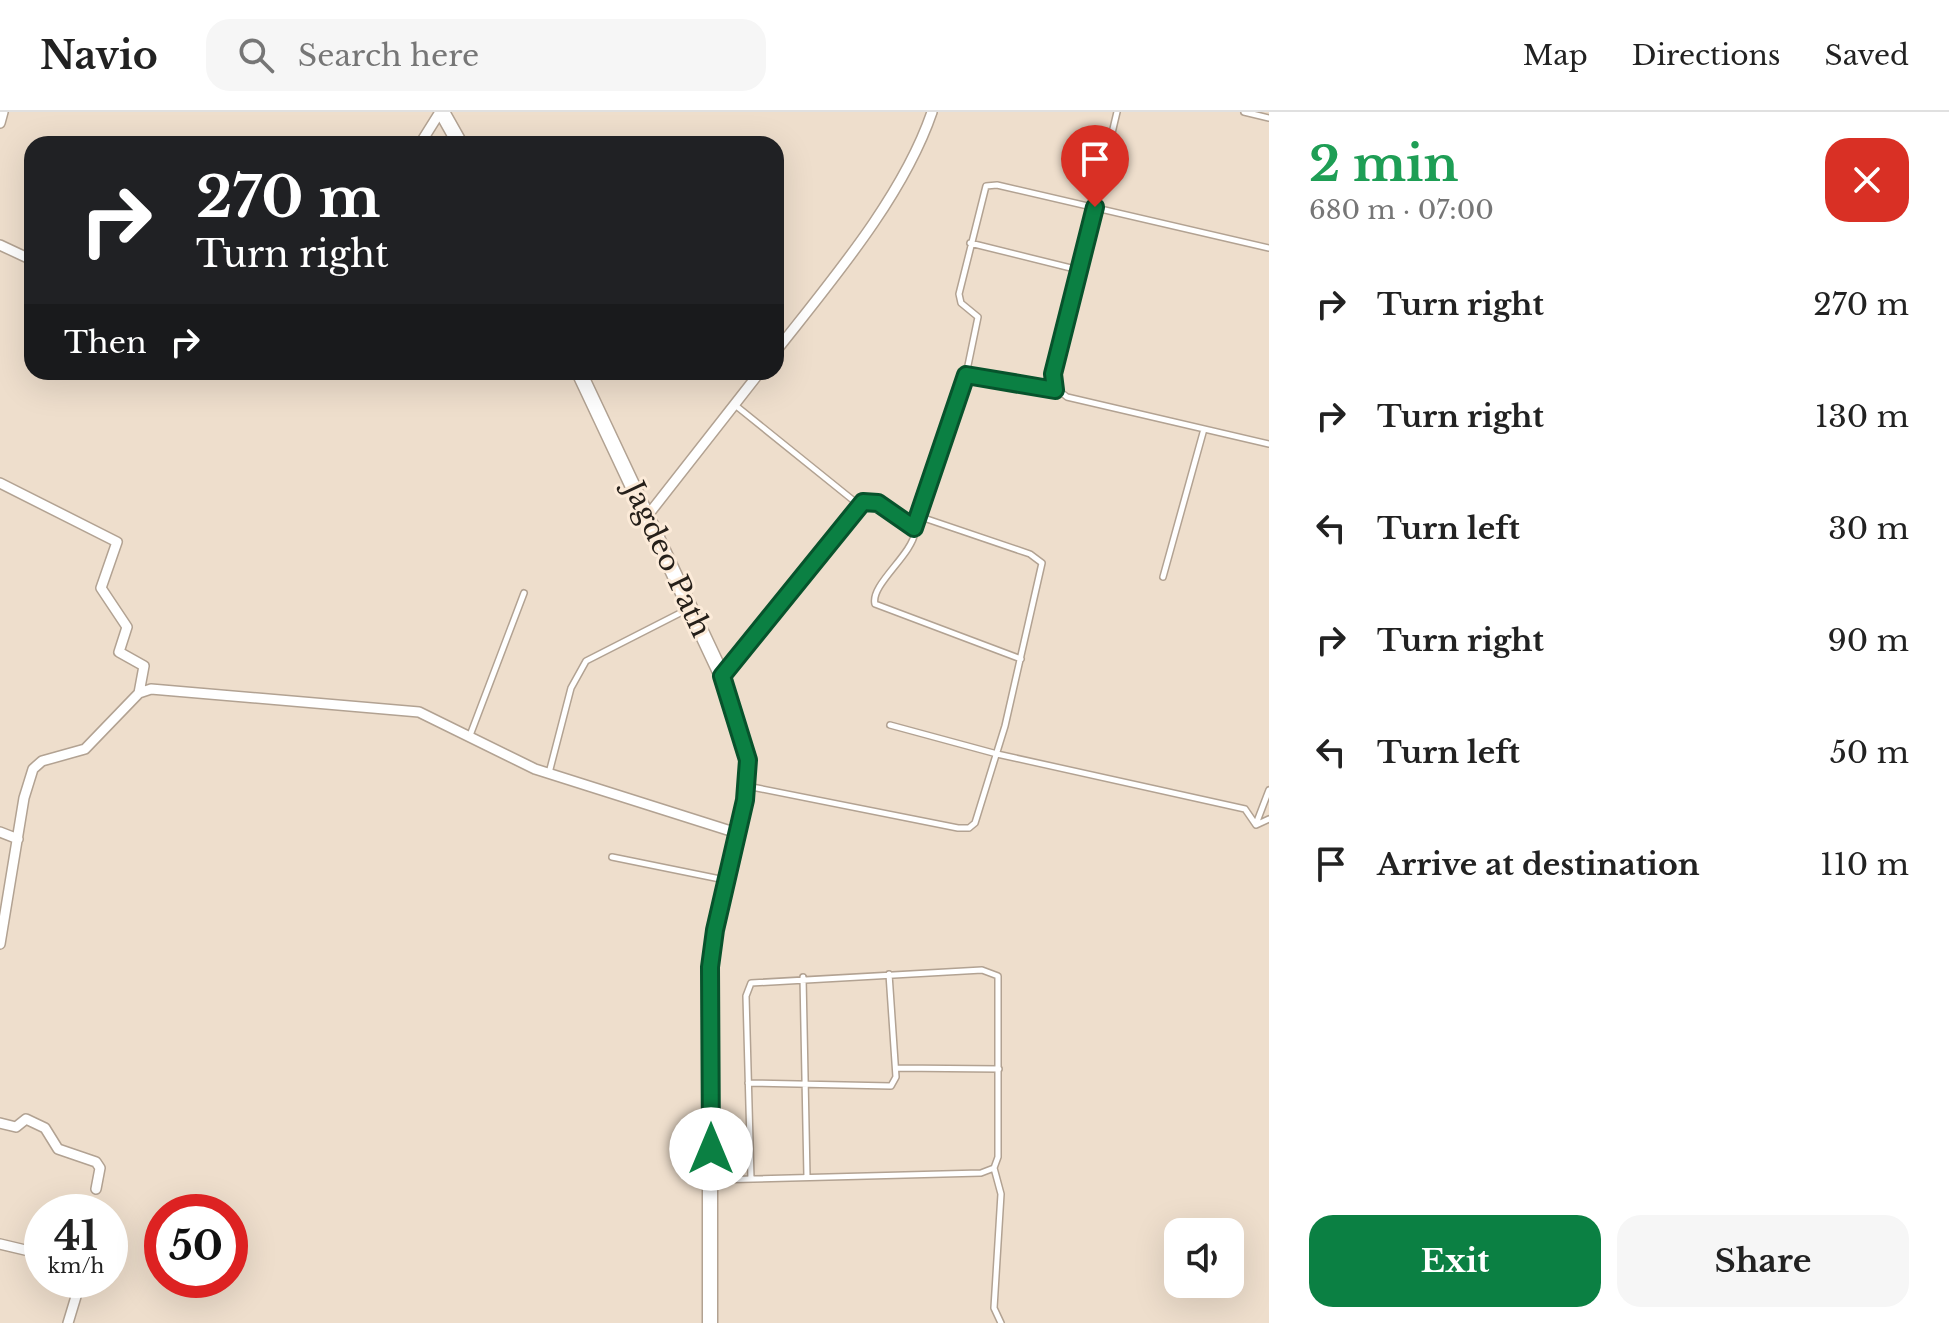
<!DOCTYPE html>
<html lang="en">
<head>
<meta charset="utf-8">
<style>
	body { margin:0; font-family:"Libre Baskerville",serif; background:#f6f6f6; color:#222; height:100vh; display:flex; flex-direction:column; font-size:30px; white-space:nowrap }
	* { box-sizing:border-box; margin:0 }
	p { font-size:26px; color:#767676 }
	.icon { flex:none; width:44px; height:44px; fill:none; stroke:currentColor; stroke-width:2; stroke-linecap:round; stroke-linejoin:round }
	.map { position:relative; flex:1; overflow:hidden }
	.side { display:flex; flex-direction:column; background:#fff; width:680px }
	.side>* { flex:none }
	.banner { position:absolute; left:24px; top:24px; width:760px; height:244px; border-radius:24px; box-shadow:0 8px 32px #0002; background:#202124; color:#fff; overflow:hidden }
	.buttons { position:absolute; left:1164px; top:1106px; display:grid; gap:16px }
	.buttons a { display:grid; place-items:center; width:80px; height:80px; border-radius:16px; background:#fff; box-shadow:0 8px 32px #0002; font-size:40px }
	.speed { position:absolute; left:24px; top:1082px; display:flex; gap:16px; font-size:40px; font-weight:700; text-align:center }
	.speed>* { display:grid; place-content:center; width:104px; height:104px; border-radius:50%; background:#fff; box-shadow:0 8px 32px #0002; line-height:1 }
	.speed small { font-size:20px; font-weight:400 }
	.speed .limit { border:12px solid #d22; background:#fff; color:#111 }
	.pin { position:absolute; display:grid; place-items:center; width:68px; height:68px; color:#fff; margin:-82px -34px; border-radius:50% 50% 50% 0; rotate:-45deg; box-shadow:0 0 8px #0007 }
	.pin .icon { rotate:45deg }
	.me { position:absolute; width:88px; margin:-44px; rotate:0deg; stroke-linejoin:round; filter:drop-shadow(0 0 6px #0008) }
	.turn { display:flex; align-items:center; gap:28px; height:168px; padding:0 40px; font-size:36px }
	.turn .icon { width:104px; height:104px; stroke-width:2.5 }
	.turn b { display:block; font-size:56px; line-height:68px }
	.then { display:flex; align-items:center; height:76px; padding:0 40px; background:#0003; gap:16px; font-size:30px }
	.round { display:grid; place-items:center; flex:none; width:84px; height:84px; border-radius:24px; background:#f6f6f6 }
	.headline { display:flex; align-items:center; justify-content:space-between; height:136px; padding:0 40px }
	h1 { font-size:48px; font-weight:700; line-height:60px; color:#1e9e55 }
	.cta { display:flex; gap:16px; margin-top:auto; padding:16px 40px }
	.cta a { flex:1; height:92px; border-radius:24px; background:#0b8043; color:#fff; font-size:32px; font-weight:700; line-height:92px; text-align:center }
	.cta a+a { background:#f6f6f6; color:#222 }
	ul { padding:0; list-style:none }
	li { display:flex; align-items:center; gap:24px; height:112px; padding:0 40px }
	li div { flex:1 }
	li b { display:block; font-size:30px }
	li em { font-style:normal }
	header { display:flex; align-items:center; gap:48px; box-sizing:border-box; height:112px; padding:0 40px; background:#fff; border-bottom:2px solid #e0e0e0 }
	header strong { font-size:38px }
	nav { display:flex; gap:44px; margin-inline-start:auto; font-size:28px }
	.search { width:560px; height:72px; background:#f6f6f6; display:flex; align-items:center; gap:20px; box-sizing:border-box; padding:0 28px; border-radius:24px; color:#767676; font-size:30px }
	main { display:flex; flex:1; min-height:0 }
	.map>svg:first-child { display:block }
	.lines { fill:none; stroke-linecap:round; stroke-linejoin:round }
	.service-casing { stroke:#b2a292; stroke-width:8 }
	.minor-casing { stroke:#b2a292; stroke-width:12 }
	.secondary-casing { stroke:#b2a292; stroke-width:17 }
	.service { stroke:#fff; stroke-width:5 }
	.minor { stroke:#fff; stroke-width:9 }
	.secondary { stroke:#fff; stroke-width:14 }
	.route-casing { stroke:#07532c; stroke-width:20 }
	.route { stroke:#0b8043; stroke-width:14 }
	.labels { text-anchor:middle; stroke-width:6; stroke-linejoin:round; paint-order:stroke }
	.street-label { font-size:28px; fill:#26201a; stroke:#fcebd9 }
</style>
</head>
<body>
<header>
<strong>Navio</strong>
<div class="search"><svg class="icon" aria-label="search" viewBox="0 0 24 24"><circle cx="10" cy="10" r="6"/><path d="M15 15l6 6"/></svg>Search here</div>
<nav><a>Map</a><a>Directions</a><a>Saved</a></nav>
</header>
<main>
<div class="map">
<svg width="1269" height="1211" viewBox="0 0 1269 1211">
	<rect width="100%" height="100%" fill="#eedecc"/>
	<g class="lines">
		<!-- service casing -->
		<g class="service-casing">
			<path id="service" d="M1117 0 1052 273 1067 285 1269 332
				M1244 0 1269 6
				M970 131 1079 158
				M966 263 1055 278
				M735 293 859 393
				M914 416 966 263 978 205 961 191 959 182 986 74 997 73 1269 136
				M1163 465 1204 317
				M723 564 859 393 867 388 906 408 915 420C912 443 870 473 875 492L1021 547
				M890 613 997 642 1245 697 1256 713 1269 707
				M469 626 524 481
				M549 661 571 576 586 549 688 497
				M747 674 958 716H969L975 711 1005 614 1042 451 1030 442 918 404
				M1256 712 1269 678
				M612 745 725 768
				M803 865 807 1065
				M896 956 999 957
				M748 971 891 974 896 965 889 862
				M994 1056 1001 1082 994 1196 1001 1211
				M712 1068 981 1061 994 1056 998 1045V864L982 858 751 871 746 884 751 1067"/>
		</g>
		<!-- minor casing -->
		<g class="minor-casing">
			<path id="minor" d="M0 11 3 0
				M420 32 440 0
				M0 133 32 148
				M776 239C831 169 903 85 932 0
				M0 371 117 430 101 476 127 515 119 540 144 554 139 581
				M648 403 760 260
				M0 720 18 727
				M0 832 24 686 33 657 42 649 85 637 139 581 151 577 419 600 535 657 737 721
				M0 1011 16 1015 26 1007 45 1016 58 1037 96 1050 100 1056 96 1077
				M0 1132 42 1142
				M68 1211 81 1168"/>
		</g>
		<!-- secondary casing -->
		<g class="secondary-casing">
			<path id="secondary" d="M442 0 460 32
				M579 260 722 564 748 648 745 688 715 818 710 855V1211"/>
		</g>
		<!-- service -->
		<use href="#service" class="service"/>
		<!-- minor -->
		<use href="#minor" class="minor"/>
		<!-- secondary -->
		<use href="#secondary" class="secondary"/>
	</g>
	<g class="lines">
		<!-- route casing -->
		<g class="route-casing">
			<path id="route" d="M711 1037 710 855 715 818 745 688 748 648 722 564 863 390 878 391 914 416 966 263 1055 278 1053 262 1095 95"/>
		</g>
		<!-- route -->
		<use href="#route" class="route"/>
	</g>
	<g class="labels">
		<!-- street labels -->
		<g class="street-label">
			<text transform="translate(668 447) rotate(65)" y="10">Jagdeo Path</text>
		</g>
	</g>
</svg>
<div class="buttons">
<a><svg class="icon" aria-label="sound" viewBox="0 0 24 24"><path d="M4 9h4l5-4v14l-5-4H4zM17 9q2 3 0 6"/></svg></a>
</div>
<div class="speed"><div>41<small>km/h</small></div><div class="limit">50</div></div>
<div class="pin" style="left:1095px;top:95px;background:#d93025"><svg class="icon" aria-label="arrive" viewBox="0 0 24 24"><path d="M6 21V4h12l-3 4 3 4H6"/></svg></div>
<svg class="me" style="left:711px;top:1037px" viewBox="-20 -20 40 40"><circle r="19" fill="#fff"/><path d="M0-13L10 11 0 6-10 11z" fill="#0b8043"/></svg>
<div class="banner">
<div class="turn"><svg class="icon" aria-label="right" viewBox="0 0 24 24"><path d="M7 20v-9h11M14 6l5 5-5 5"/></svg><div><b>270 m</b>Turn right</div></div>
<div class="then">Then<svg class="icon" aria-label="right" viewBox="0 0 24 24"><path d="M7 20v-9h11M14 6l5 5-5 5"/></svg></div>
</div>
</div>
<section class="side">
<div class="headline"><div><h1>2 min</h1><p>680 m · 07:00</p></div><a class="round" style="background:#d93025;color:#fff"><svg class="icon" aria-label="close" viewBox="0 0 24 24"><path d="M6 6l12 12M18 6L6 18"/></svg></a></div>
<ul>
<li><svg class="icon" aria-label="right" viewBox="0 0 24 24"><path d="M7 20v-9h11M14 6l5 5-5 5"/></svg><div><b>Turn right</b></div><em>270 m</em></li>
<li><svg class="icon" aria-label="right" viewBox="0 0 24 24"><path d="M7 20v-9h11M14 6l5 5-5 5"/></svg><div><b>Turn right</b></div><em>130 m</em></li>
<li><svg class="icon" aria-label="left" viewBox="0 0 24 24"><path d="M17 20v-9H6M10 6l-5 5 5 5"/></svg><div><b>Turn left</b></div><em>30 m</em></li>
<li><svg class="icon" aria-label="right" viewBox="0 0 24 24"><path d="M7 20v-9h11M14 6l5 5-5 5"/></svg><div><b>Turn right</b></div><em>90 m</em></li>
<li><svg class="icon" aria-label="left" viewBox="0 0 24 24"><path d="M17 20v-9H6M10 6l-5 5 5 5"/></svg><div><b>Turn left</b></div><em>50 m</em></li>
<li><svg class="icon" aria-label="arrive" viewBox="0 0 24 24"><path d="M6 21V4h12l-3 4 3 4H6"/></svg><div><b>Arrive at destination</b></div><em>110 m</em></li>
</ul>
<div class="cta"><a>Exit</a><a>Share</a></div>
</section>
</main>
</body>
</html>
